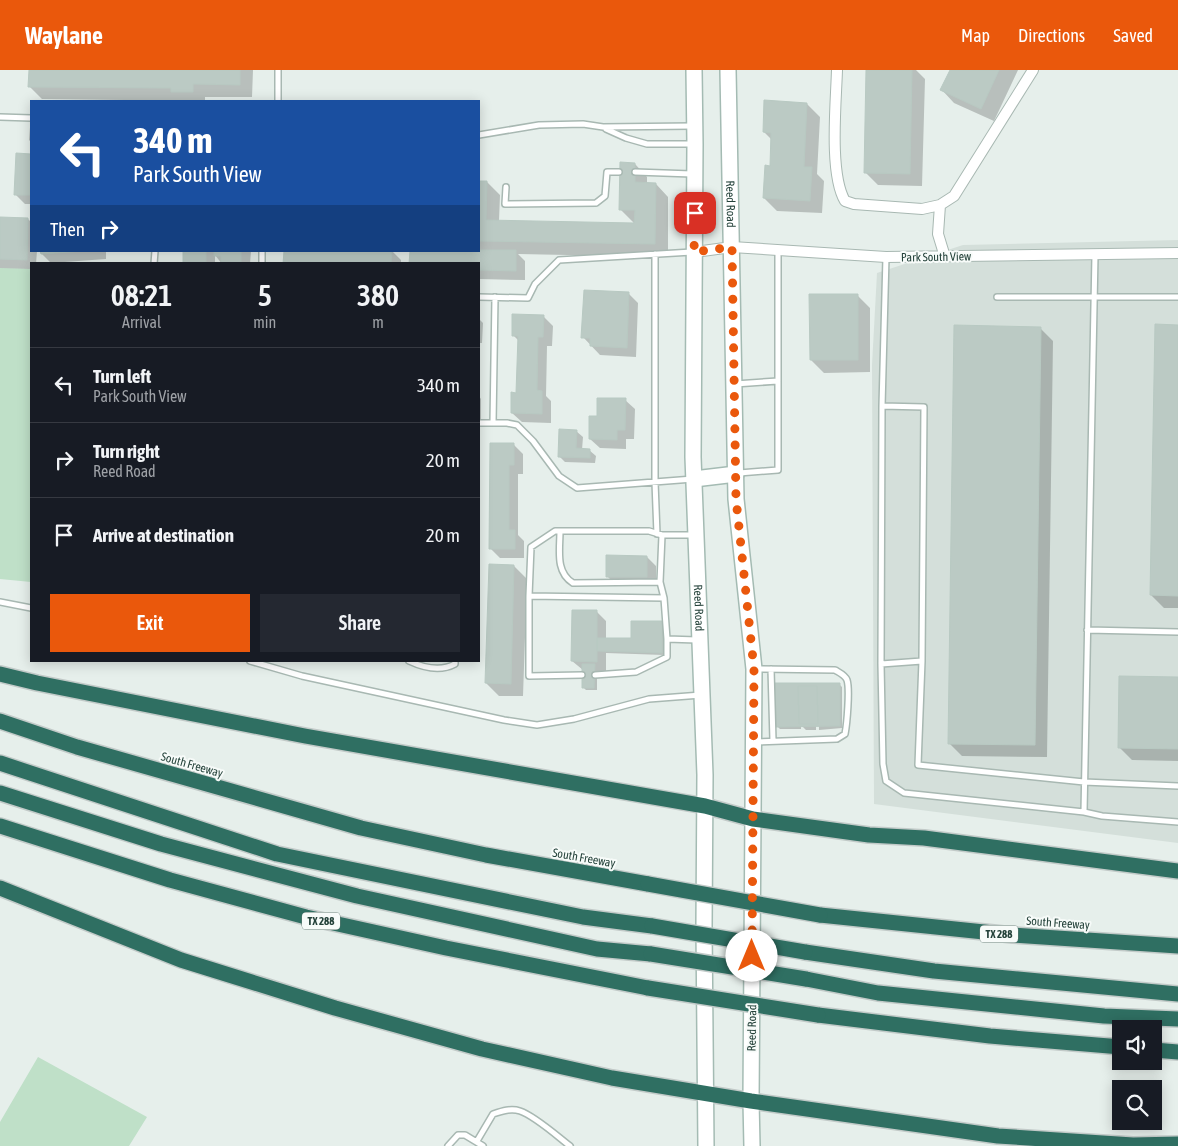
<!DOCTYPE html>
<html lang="en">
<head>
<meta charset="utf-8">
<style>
	body { margin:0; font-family:"Asap Condensed",sans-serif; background:#242831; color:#f1f3f6; height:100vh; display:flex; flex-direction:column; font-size:19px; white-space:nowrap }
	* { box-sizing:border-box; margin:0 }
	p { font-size:16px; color:#9ea1a6 }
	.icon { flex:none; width:28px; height:28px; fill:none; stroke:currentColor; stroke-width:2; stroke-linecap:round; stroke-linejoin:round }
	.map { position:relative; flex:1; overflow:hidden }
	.panel { position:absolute; left:30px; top:192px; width:450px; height:400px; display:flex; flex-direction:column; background:#171b24; border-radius:0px; box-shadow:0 2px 12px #0003 }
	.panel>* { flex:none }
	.guide { position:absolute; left:30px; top:30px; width:450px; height:152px; border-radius:0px; box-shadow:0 2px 12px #0003; background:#1a4fa0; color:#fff; overflow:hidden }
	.buttons { position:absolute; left:1112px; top:950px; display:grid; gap:10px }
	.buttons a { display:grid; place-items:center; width:50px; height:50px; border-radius:0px; background:#171b24; box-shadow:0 2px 12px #0003; font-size:25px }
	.pin { position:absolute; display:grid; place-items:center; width:42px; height:42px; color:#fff; margin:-21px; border-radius:10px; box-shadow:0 2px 8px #0006 }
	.me { position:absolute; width:55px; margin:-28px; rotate:0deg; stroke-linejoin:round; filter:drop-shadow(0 0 4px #0008) }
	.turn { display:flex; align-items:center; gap:18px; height:105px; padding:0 20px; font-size:22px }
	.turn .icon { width:65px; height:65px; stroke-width:2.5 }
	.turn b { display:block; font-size:35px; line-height:42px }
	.then { display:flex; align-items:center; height:48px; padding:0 20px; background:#0003; gap:10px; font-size:19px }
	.eta { display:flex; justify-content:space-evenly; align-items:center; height:85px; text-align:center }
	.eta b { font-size:30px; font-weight:600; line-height:35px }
	.cta { display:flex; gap:10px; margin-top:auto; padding:10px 20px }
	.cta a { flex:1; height:58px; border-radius:0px; background:#ea580c; color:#fff; font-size:20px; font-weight:600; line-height:58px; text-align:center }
	.cta a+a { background:#242831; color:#f1f3f6 }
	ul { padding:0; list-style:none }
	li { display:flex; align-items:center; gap:15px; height:75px; padding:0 20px; border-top:1px solid #363941 }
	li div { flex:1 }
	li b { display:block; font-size:19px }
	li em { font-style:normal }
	header { display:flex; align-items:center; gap:30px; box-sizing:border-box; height:70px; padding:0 25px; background:#ea580c; color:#fff }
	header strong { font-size:24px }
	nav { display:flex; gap:28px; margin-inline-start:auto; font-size:18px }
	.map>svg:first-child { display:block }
	.built { fill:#d4dfda }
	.green { fill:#bfe0c8 }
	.shadow { fill:#0003 }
	.building { fill:#bbcac4; stroke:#b8c9c2 }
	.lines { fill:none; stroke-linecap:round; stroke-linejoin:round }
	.lane-casing { stroke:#a8b8b2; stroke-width:8 }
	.street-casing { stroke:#a8b8b2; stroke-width:12 }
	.secondary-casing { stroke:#a4bbb3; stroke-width:18 }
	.highway-casing { stroke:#c2cac8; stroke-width:18 }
	.lane { stroke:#fff; stroke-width:5 }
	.street { stroke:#fff; stroke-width:10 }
	.secondary { stroke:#fff; stroke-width:15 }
	.highway { stroke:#2f6f62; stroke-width:15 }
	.highway-bridge-casing { stroke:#c2cac8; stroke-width:18; stroke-linecap:butt }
	.highway-bridge { stroke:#2f6f62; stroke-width:15 }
	.route { stroke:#ea580c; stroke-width:9; stroke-dasharray:0 16.2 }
	.labels { text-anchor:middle; stroke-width:4; stroke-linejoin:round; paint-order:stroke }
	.shield { fill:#f7fbf9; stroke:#637a73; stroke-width:1 }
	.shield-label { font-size:11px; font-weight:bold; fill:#24423a }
	.street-label { font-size:12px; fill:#24423a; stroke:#f7fbf9 }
</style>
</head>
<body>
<header>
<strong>Waylane</strong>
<nav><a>Map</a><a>Directions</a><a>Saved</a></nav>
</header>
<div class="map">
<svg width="1178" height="1076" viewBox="0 0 1178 1076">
	<rect width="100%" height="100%" fill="#e6efeb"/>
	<!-- built -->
	<path class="built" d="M1178 170V773L874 734 872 295 877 203 963 175Z"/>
	<!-- green -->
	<path class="green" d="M0 198 31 199V512L0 509Z
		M38 987 147 1047 129 1076H0V1052Z"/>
	<!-- shadow -->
	<path class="shadow" d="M30 0H253L252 27H205V31L42 29 30 17Z
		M868 0H916L925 9 922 116 878 115 866 103Z
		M951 0H1018L994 51 954 33 942 20Z
		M807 34 820 47 817 104 824 111 822 143 777 141 764 128 771 97 772 70 764 62Z
		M30 57H31V72L29 70Z
		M17 85H31V134H25L15 124Z
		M635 94 647 107V114H656L668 127V187L518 184 525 191V210L479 209V112H487L500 125 499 151 635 154 620 139Z
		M0 148 28 149 31 152V181H37L36 194H31V199L0 198Z
		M42 181H106V189L51 193 42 184Z
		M185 181H251L250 194H222L215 185V194H184Z
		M285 181H392L401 190V194H284Z
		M629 224 638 233 636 287 600 285 583 267Z
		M857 225 870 238V302L824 303 811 290Z
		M543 246 553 256 552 276H547L546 326 551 331V353L522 352 512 343 517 324 519 271 513 265Z
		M479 249 483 253 482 273H479Z
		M1178 256V538H1164L1151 525Z
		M1040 258 1053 271 1047 687 962 686 949 673Z
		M479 326 481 329V349H479Z
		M625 330 635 339 634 369H626V379L600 378 590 369Z
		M576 361 583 367 582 380H589L596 386 595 393 565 392 559 386Z
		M491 375H514L523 384V404H518V465L524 471V488H500L491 479Z
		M647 487 656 496V516H617L607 506Z
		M514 496 527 509 523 626H499L486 613Z
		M597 542 606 551V570H632L661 552 664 555V585L606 583V601H597V620H586L583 617V600L572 591Z
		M1178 608V691L1132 690 1119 677Z
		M777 614H839L842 617V658L819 660 818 617H816V660H806L801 655V659H780L777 656Z"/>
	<!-- building -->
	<path class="building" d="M29 0H240V15L193 14V22H171V18L28 17Z
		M866 0H912L910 104 864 103Z
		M950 0H999L981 39 940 20Z
		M764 30 807 33 804 97H812L810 131 763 128 765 95 770 96 771 63 763 62Z
		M16 83 31 84V125H14Z
		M620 92 635 93V112L656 113 655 174 479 171V111H487L486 150 634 153 635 140H619Z
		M0 147 28 148 27 190 0 189Z
		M479 180H516V201L479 200V194H409L410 181H479Z
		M40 181H84L41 184Z
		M183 181H206V194H183Z
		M214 181H241V194H221V186H214Z
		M284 181H392L391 194H283Z
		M584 220 629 222 627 278 590 276V268H581Z
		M809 224H858V290H810Z
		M512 244 544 245 543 267H538L537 320 542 321V344L511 343V322L516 323 518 266H512Z
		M1155 254 1178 255V526L1150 525Z
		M954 255 1041 257 1035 675 948 674Z
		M597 328H626L625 360H617V370L589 369V346H597Z
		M559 359 577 360 576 378 590 379V388L558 387Z
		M490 373H514V395H509V460H515V479H489Z
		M606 485 647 486V507H606Z
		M489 494 514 495 511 614 485 613Z
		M572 540H597V592L571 591Z
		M631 551H662V583L597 581V568H631Z
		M582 594H595L594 618H582Z
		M1119 606 1178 607V679L1118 678Z
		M775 613H840V656L776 657Z
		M798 616H817L818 654H799Z"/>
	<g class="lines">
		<!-- lane casing -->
		<g class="lane-casing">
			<path id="lane" d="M278 31V0
				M0 47 31 48
				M606 59 626 68 647 74H694
				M479 65 539 55 583 54 603 57 692 56
				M635 102 692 104
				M506 117 505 134 596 133 605 126 607 102H619
				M262 181V194
				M655 184V412L657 464
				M886 187 882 336 881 594 883 694 886 711 904 723 1084 742 1102 746 1178 752
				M154 194 155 181
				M479 227 528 228 535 214 559 190 692 182
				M997 227H1178
				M735 314 778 311
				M479 353H507L517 355 533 371 559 406 577 418 693 409
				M493 353 495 227
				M739 403 778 400V180
				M560 461C560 480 555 502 573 513L660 512
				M695 465H662L660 512 664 528 667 569 697 570
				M529 526 531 477 555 461H649L662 465
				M0 532 31 538
				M1087 560 1178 562
				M250 591 302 606 504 650 537 655 574 649 649 629 701 625
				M409 591C424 598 440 602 455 594V591
				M922 591 918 695 1084 712 1178 716
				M881 594 922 591 924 337 882 336
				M771 599 773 671
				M582 605 529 606V526L664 528
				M595 605 636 602 667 587V569
				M754 672 837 669 845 664C847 654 850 619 847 610 845 605 840 603 835 600L756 599
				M1084 742 1095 185
				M477 1071 493 1044C502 1041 511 1038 520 1041 535 1046 557 1066 570 1076
				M448 1076 458 1065H465L483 1076"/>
		</g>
		<!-- street casing -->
		<g class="street-casing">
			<path id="street" d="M837 0C836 33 829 104 845 131L854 134 922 139 940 135 954 126 1033 0
				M940 135 938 164 945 187
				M695 182 732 177 886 187 1178 183"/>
		</g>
		<!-- secondary casing -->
		<g class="secondary-casing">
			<g id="secondary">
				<path id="s1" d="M694 0 695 74 693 387 705 705 704 857 706 1076"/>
				<path id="s2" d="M728 0 736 429 754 599 751 1031 752 1076"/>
				<path d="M694 409 736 404"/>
			</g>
		</g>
		<!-- highway casing -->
		<g class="highway-casing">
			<path id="highway" d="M0 604 37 613 305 666 705 736 753 749 869 765 924 768 1178 801
				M0 651 77 677 361 758 486 785 648 814
				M0 693 277 784 583 847 652 856
				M0 723 161 774 357 826 597 879 651 884
				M0 756 170 810 306 847 446 878 648 918
				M0 818 181 890 335 938 482 979 612 1008 751 1031 998 1066 1133 1075 1178 1074
				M820 845 1013 865 1178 876
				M805 882 934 901 1178 924
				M806 909 878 923 1104 946 1178 949
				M818 945 990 966 1121 977
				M1154 980 1178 982"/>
		</g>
		<!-- lane -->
		<use href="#lane" class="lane"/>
		<!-- street -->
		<use href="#street" class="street"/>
		<!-- secondary -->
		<use href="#secondary" class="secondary"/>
		<!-- highway -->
		<use href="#highway" class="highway"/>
		<!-- highway-bridge casing -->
		<g class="highway-bridge-casing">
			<path id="highway-bridge" d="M648 814 820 845
				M652 856 805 882
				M651 884 806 909
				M648 918 818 945"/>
		</g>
		<!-- highway-bridge -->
		<use href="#highway-bridge" class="highway-bridge"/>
	</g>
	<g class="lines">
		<!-- route -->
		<path class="route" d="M695 143 694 182 732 177 736 429 754 599 752 886"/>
	</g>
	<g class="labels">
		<!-- shield labels -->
		<g class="shield">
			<rect x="302" y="842.5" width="38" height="17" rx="4"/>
			<rect x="980" y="855.5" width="38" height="17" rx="4"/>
		</g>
		<g class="shield-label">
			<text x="321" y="855">TX 288</text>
			<text x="999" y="868">TX 288</text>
		</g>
		<!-- street labels -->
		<g class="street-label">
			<text dy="4" stroke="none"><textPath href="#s2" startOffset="134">Reed Road</textPath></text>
			<text transform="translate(936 187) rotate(-1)" y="4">Park South View</text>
			<text dy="4" stroke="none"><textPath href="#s1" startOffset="538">Reed Road</textPath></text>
			<text transform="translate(192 695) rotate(16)" y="4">South Freeway</text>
			<text transform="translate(584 788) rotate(10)" y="4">South Freeway</text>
			<text transform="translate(1058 853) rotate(4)" y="4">South Freeway</text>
			<text transform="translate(752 958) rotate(-89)" y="4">Reed Road</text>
		</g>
	</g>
</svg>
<div class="buttons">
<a><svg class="icon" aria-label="sound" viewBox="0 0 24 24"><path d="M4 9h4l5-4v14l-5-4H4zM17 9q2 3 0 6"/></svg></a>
<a><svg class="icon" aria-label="search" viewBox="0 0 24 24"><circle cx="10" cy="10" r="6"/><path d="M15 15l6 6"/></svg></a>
</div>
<div class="pin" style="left:695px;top:143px;background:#d93025"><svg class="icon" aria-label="arrive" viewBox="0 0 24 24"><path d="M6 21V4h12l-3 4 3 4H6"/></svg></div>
<svg class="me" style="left:752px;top:886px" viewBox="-20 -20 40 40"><circle r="19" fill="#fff"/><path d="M0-13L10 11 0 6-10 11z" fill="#ea580c"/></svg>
<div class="guide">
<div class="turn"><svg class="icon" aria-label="left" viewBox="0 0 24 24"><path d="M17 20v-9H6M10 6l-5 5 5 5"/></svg><div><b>340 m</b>Park South View</div></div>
<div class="then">Then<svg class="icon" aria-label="right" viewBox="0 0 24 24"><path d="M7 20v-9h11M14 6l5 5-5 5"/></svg></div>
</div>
<section class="panel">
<div class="eta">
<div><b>08:21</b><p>Arrival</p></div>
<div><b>5</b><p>min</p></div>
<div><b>380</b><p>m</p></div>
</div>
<ul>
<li><svg class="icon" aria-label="left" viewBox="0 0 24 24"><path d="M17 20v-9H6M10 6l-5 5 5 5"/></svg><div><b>Turn left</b><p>Park South View</p></div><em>340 m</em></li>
<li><svg class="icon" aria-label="right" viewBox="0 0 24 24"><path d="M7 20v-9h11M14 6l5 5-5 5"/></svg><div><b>Turn right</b><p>Reed Road</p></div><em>20 m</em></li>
<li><svg class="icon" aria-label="arrive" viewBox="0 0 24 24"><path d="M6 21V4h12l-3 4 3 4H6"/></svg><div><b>Arrive at destination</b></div><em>20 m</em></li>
</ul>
<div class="cta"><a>Exit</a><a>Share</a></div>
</section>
</div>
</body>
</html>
